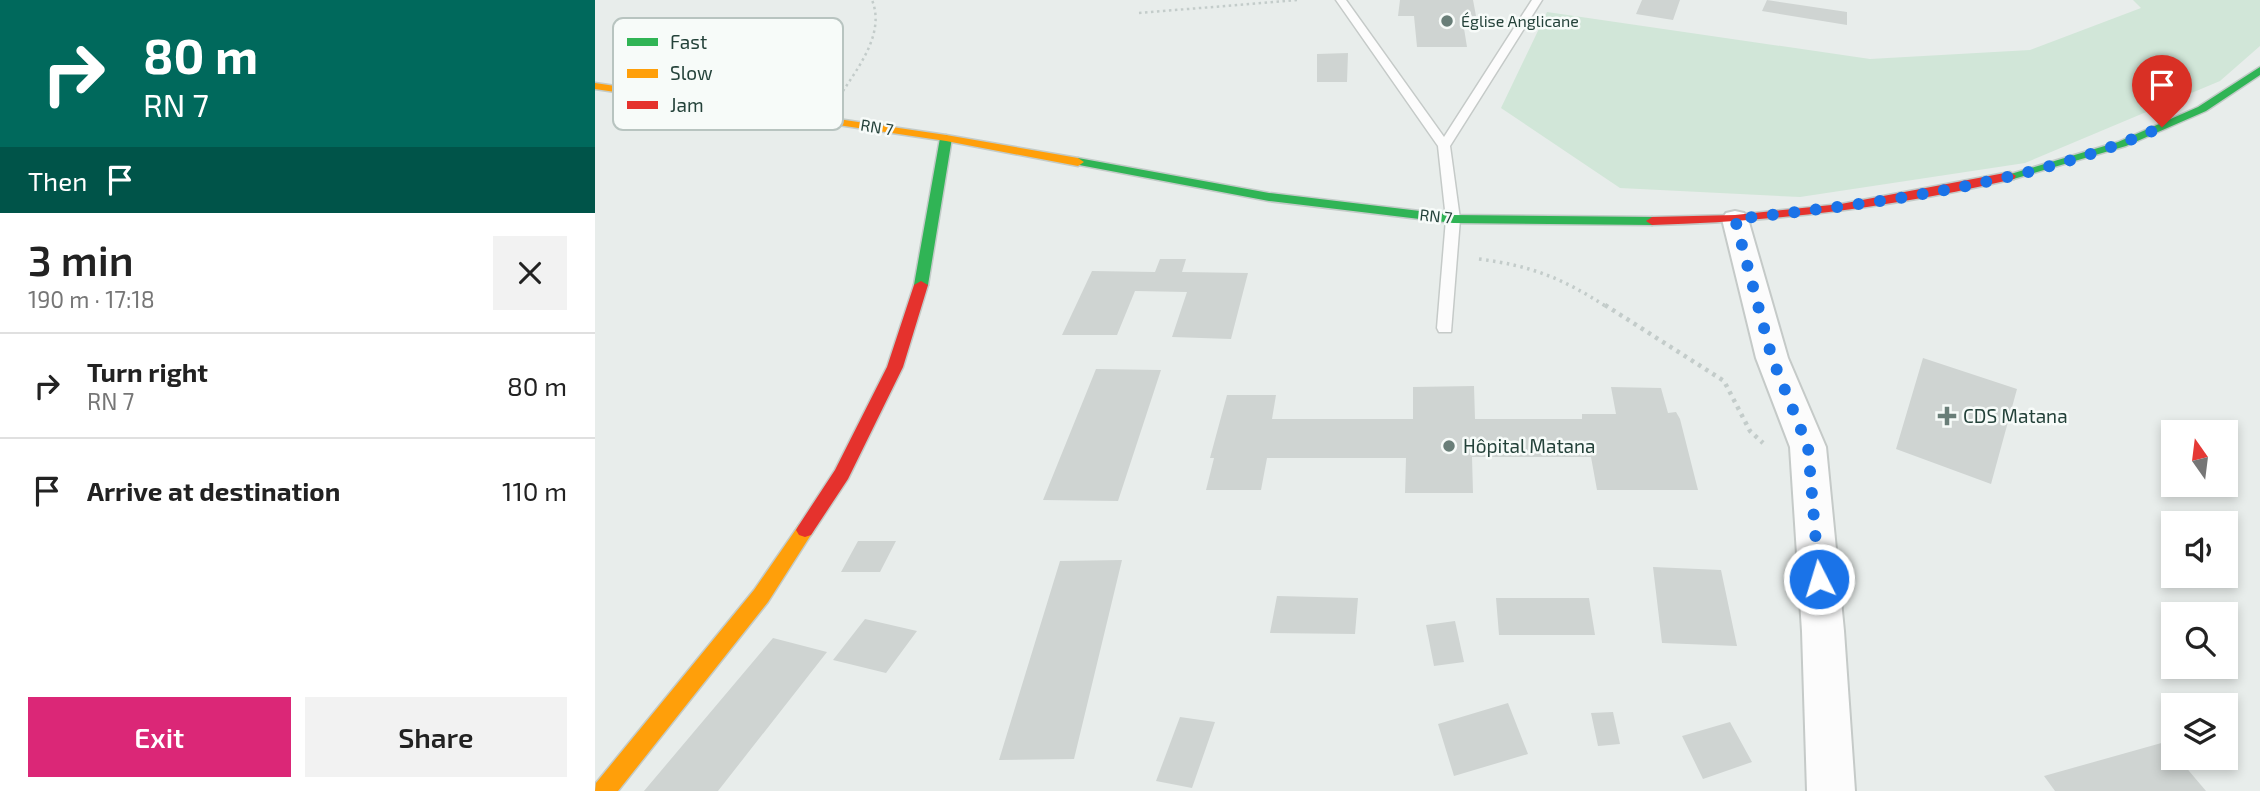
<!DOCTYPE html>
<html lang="en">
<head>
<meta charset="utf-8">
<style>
	body { margin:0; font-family:"Exo 2",sans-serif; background:#f2f2f2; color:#222; height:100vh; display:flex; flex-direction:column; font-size:26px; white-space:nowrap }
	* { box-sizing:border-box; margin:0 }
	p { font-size:23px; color:#767676 }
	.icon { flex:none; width:38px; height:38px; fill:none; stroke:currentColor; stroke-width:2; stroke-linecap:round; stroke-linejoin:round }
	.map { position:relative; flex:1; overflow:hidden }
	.drawer { display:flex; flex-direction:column; background:#fff; width:595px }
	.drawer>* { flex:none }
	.guide { background:#00695c; color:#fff; overflow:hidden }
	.needle { width:46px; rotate:346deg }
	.fabs { position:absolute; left:1566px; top:420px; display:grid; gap:14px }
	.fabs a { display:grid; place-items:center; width:77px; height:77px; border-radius:0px; background:#fff; box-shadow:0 4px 10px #0003; font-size:35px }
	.pin { position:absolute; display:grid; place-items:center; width:60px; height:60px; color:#fff; margin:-72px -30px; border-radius:50% 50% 50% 0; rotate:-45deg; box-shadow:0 0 7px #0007 }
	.pin .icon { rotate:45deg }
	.me { position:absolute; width:77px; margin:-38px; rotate:355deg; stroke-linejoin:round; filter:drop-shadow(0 0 5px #0008) }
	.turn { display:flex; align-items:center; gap:24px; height:147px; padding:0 28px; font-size:32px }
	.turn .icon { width:91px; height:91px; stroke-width:2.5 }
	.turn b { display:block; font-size:49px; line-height:60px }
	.then { display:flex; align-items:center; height:66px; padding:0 28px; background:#0003; gap:14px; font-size:26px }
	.round { display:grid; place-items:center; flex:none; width:74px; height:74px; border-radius:0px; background:#f2f2f2 }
	.head { display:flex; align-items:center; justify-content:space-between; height:119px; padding:0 28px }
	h1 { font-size:42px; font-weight:600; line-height:52px }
	.button { display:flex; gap:14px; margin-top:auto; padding:14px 28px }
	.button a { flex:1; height:80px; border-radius:0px; background:#db2777; color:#fff; font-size:28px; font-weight:600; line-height:80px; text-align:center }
	.button a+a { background:#f2f2f2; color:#222 }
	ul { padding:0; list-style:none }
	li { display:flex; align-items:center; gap:21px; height:105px; padding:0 28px; border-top:2px solid #e0e0e0 }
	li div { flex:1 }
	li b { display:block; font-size:26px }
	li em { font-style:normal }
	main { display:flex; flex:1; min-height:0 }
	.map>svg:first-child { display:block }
	.green { fill:#d1e6d8 }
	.building { fill:#cfd4d2 }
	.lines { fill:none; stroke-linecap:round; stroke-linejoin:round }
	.lane-casing { stroke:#c5cac8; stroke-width:3 }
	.street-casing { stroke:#c5cac8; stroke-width:4 }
	.fast-casing { stroke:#c3cbc8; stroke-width:3 }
	.slow-casing { stroke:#c3cbc8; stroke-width:3 }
	.jam-casing { stroke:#c3cbc8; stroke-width:3 }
	.path-far2 { stroke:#c3ccca; stroke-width:2.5; stroke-dasharray:2.5 3.5; stroke-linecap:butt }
	.path-far1 { stroke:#c3ccca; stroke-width:3.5; stroke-dasharray:2.5 4.5; stroke-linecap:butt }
	.path { stroke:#c3ccca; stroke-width:4.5; stroke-dasharray:3.5 5; stroke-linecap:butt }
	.lane { fill:#fcfcfc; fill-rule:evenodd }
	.street { fill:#fcfcfc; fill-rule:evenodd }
	.fast { fill:#30b455; fill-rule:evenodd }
	.slow { fill:#ff9f0a; fill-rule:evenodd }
	.jam { fill:#e5322d; fill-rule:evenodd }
	.route { stroke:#1a73e8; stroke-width:12; stroke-dasharray:0 21.6 }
	.poi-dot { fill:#697e78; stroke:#f7fbf9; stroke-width:2.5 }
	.labels { text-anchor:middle; stroke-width:5; stroke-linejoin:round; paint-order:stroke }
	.far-poi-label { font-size:16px; fill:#24423a; stroke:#f7fbf9; text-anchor:start }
	.far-street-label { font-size:16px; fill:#24423a; stroke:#f7fbf9 }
	.poi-label { font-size:19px; fill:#24423a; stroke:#f7fbf9; text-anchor:start }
	.key { fill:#f7fbf9; stroke:#b8c4c0; stroke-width:2 }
	.key-label { font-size:19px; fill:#24423a }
</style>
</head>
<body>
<main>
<section class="drawer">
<div class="guide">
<div class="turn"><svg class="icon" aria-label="right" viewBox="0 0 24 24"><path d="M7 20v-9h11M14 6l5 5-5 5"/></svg><div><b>80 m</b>RN 7</div></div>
<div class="then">Then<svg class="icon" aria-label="arrive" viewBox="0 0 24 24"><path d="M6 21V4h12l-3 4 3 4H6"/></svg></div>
</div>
<div class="head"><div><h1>3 min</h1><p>190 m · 17:18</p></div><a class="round"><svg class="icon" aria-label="close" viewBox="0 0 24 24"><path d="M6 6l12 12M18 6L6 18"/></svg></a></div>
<ul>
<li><svg class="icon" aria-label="right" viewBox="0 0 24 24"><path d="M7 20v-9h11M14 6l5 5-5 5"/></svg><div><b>Turn right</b><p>RN 7</p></div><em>80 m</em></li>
<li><svg class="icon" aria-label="arrive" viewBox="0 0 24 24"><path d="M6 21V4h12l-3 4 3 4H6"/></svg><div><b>Arrive at destination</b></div><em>110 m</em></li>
</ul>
<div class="button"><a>Exit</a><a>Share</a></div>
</section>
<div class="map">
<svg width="1665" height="791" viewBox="0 0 1665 791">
	<rect width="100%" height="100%" fill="#e8edeb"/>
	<!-- green -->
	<path class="green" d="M1538 0H1665V46L1625 81 1430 163 1205 197 1025 188 906 108 952 12 1275 59 1435 50 1546 8Z"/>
	<!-- building -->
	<path class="building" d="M805 0H878L881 16H867L872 47H822L819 16H803Z
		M1047 0H1085L1078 20 1041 14Z
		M1172 0 1252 12V25L1167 11Z
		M753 53 752 82H722V54Z
		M565 259H591L587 272 653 273 636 339 577 337 592 292 540 291 522 335H467L497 271 560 272Z
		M1328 358 1422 389 1396 484 1301 449Z
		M501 369 566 370 523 501 448 500Z
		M879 386 880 419H987V414H1021L1016 387 1066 388 1073 413 1081 412 1085 419 1103 490H1002L996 457H877L878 493H810L811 458H672L666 490H611L619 458H615L632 395H681L677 419H818V387Z
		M263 541H301L285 572H246Z
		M527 560 479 759 404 760 465 561Z
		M1058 567 1126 570 1142 646 1067 643Z
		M682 596 763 598 760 634 675 633Z
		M901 598H994L1000 635H904Z
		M270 619 322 631 291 673 238 660Z
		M860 621 869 662 839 666 831 625Z
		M178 638 232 652 123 791H49Z
		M913 703 933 754 859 776 843 724Z
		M1018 712 1025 744 1003 746 996 713Z
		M585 717 620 722 597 788 561 781Z
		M1135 722 1157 762 1108 779 1087 736Z
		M1570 742 1578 753V758H1583L1611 791H1460L1449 776Z"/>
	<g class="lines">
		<!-- lane casing -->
		<g class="lane-casing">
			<path id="lane" d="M741 0H751L849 137 937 0H947L855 146 865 219 856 332H844L842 328 851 219 843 146Z"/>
		</g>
		<!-- street casing -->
		<g class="street-casing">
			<path id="street" d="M1140 211 1149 213 1153 219 1193 358 1231 447 1249 631 1260 791H1212L1207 631 1195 447 1161 358 1127 219 1131 213Z"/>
		</g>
		<!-- fast casing -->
		<g class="fast-casing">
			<path id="fast" d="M1665 67V75L1611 111 1531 146 1415 180 1409 176 1523 142 1603 107Z
				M351 135 357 138 333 285 326 289 319 285 345 138Z
				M483 158 674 193 858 215 1057 217 1063 221 1057 225 858 223 674 201 479 164 477 162Z"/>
		</g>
		<!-- slow casing -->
		<g class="slow-casing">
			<path id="slow" d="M0 83 351 135 483 158 489 162 483 166 351 141 0 89Z
				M210 523 216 525 219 530 173 602 23 791H0L1 783 159 590 204 525Z"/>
		</g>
		<!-- jam casing -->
		<g class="jam-casing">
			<path id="jam" d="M1415 172 1421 176 1419 179C1300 207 1179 222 1057 225L1051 221 1057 217 1140 215 1246 204Z
				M326 281 333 285 308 367 253 479 216 535 210 537 204 535 201 530 204 525 240 470 292 367 319 285Z"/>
		</g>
		<!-- path-far2 -->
		<path class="path-far2" d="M544 13 703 0
			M248 91C265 65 290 32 277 0"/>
		<!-- path-far1 -->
		<path class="path-far1" d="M884 259C937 266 967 278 1012 307"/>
		<!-- path -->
		<path class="path" d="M1010 305 1129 381 1155 431 1168 443"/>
		<!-- lane -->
		<use href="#lane" class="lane"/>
		<!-- street -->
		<use href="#street" class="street"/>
		<!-- fast -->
		<use href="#fast" class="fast"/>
		<!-- slow -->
		<use href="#slow" class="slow"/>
		<!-- jam -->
		<use href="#jam" class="jam"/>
	</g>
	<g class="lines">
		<!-- route -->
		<path class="route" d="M1224 579 1213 447 1177 358 1140 219C1284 203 1433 185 1567 127"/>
	</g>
	<!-- markers -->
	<g class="poi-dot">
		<circle cx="852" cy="21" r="7"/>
		<path d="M1348.5 405.5h7v7h7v7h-7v7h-7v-7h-7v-7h7z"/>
		<circle cx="854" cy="446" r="7"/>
	</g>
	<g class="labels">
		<!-- far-poi labels -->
		<g class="far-poi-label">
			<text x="866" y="27">Église Anglicane</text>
		</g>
		<!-- far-street labels -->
		<g class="far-street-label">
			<text transform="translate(282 127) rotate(9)" y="6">RN 7</text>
			<text transform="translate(841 216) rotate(6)" y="6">RN 7</text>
		</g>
		<!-- poi labels -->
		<g class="poi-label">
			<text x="1368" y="423">CDS Matana</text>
			<text x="868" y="453">Hôpital Matana</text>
		</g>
	</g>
	<!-- legend -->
	<rect x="18" y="18" width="230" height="112" rx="10" class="key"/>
	<rect x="32" y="38" width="31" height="8" fill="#30b455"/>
	<rect x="32" y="69" width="31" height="9" fill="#ff9f0a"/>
	<rect x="32" y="101" width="31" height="8" fill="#e5322d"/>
	<g class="key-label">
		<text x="75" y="49">Fast</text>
		<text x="75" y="80">Slow</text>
		<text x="75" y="112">Jam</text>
	</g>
</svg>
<div class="fabs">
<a><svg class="needle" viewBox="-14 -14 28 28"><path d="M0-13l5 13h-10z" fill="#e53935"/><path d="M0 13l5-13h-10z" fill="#767676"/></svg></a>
<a><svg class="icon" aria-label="sound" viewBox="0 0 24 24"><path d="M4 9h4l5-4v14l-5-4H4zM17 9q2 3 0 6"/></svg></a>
<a><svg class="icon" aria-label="search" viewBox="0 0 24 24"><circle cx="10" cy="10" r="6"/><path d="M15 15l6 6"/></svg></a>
<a><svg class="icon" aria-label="layers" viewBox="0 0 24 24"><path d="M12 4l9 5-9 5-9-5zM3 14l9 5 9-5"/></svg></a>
</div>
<div class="pin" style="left:1567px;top:127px;background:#d93025"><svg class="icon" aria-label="arrive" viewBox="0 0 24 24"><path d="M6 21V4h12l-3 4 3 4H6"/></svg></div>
<svg class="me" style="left:1224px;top:579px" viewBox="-20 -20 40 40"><circle r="17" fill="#1a73e8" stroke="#fff" stroke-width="3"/><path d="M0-11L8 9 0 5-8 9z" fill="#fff"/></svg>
</div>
</main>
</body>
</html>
